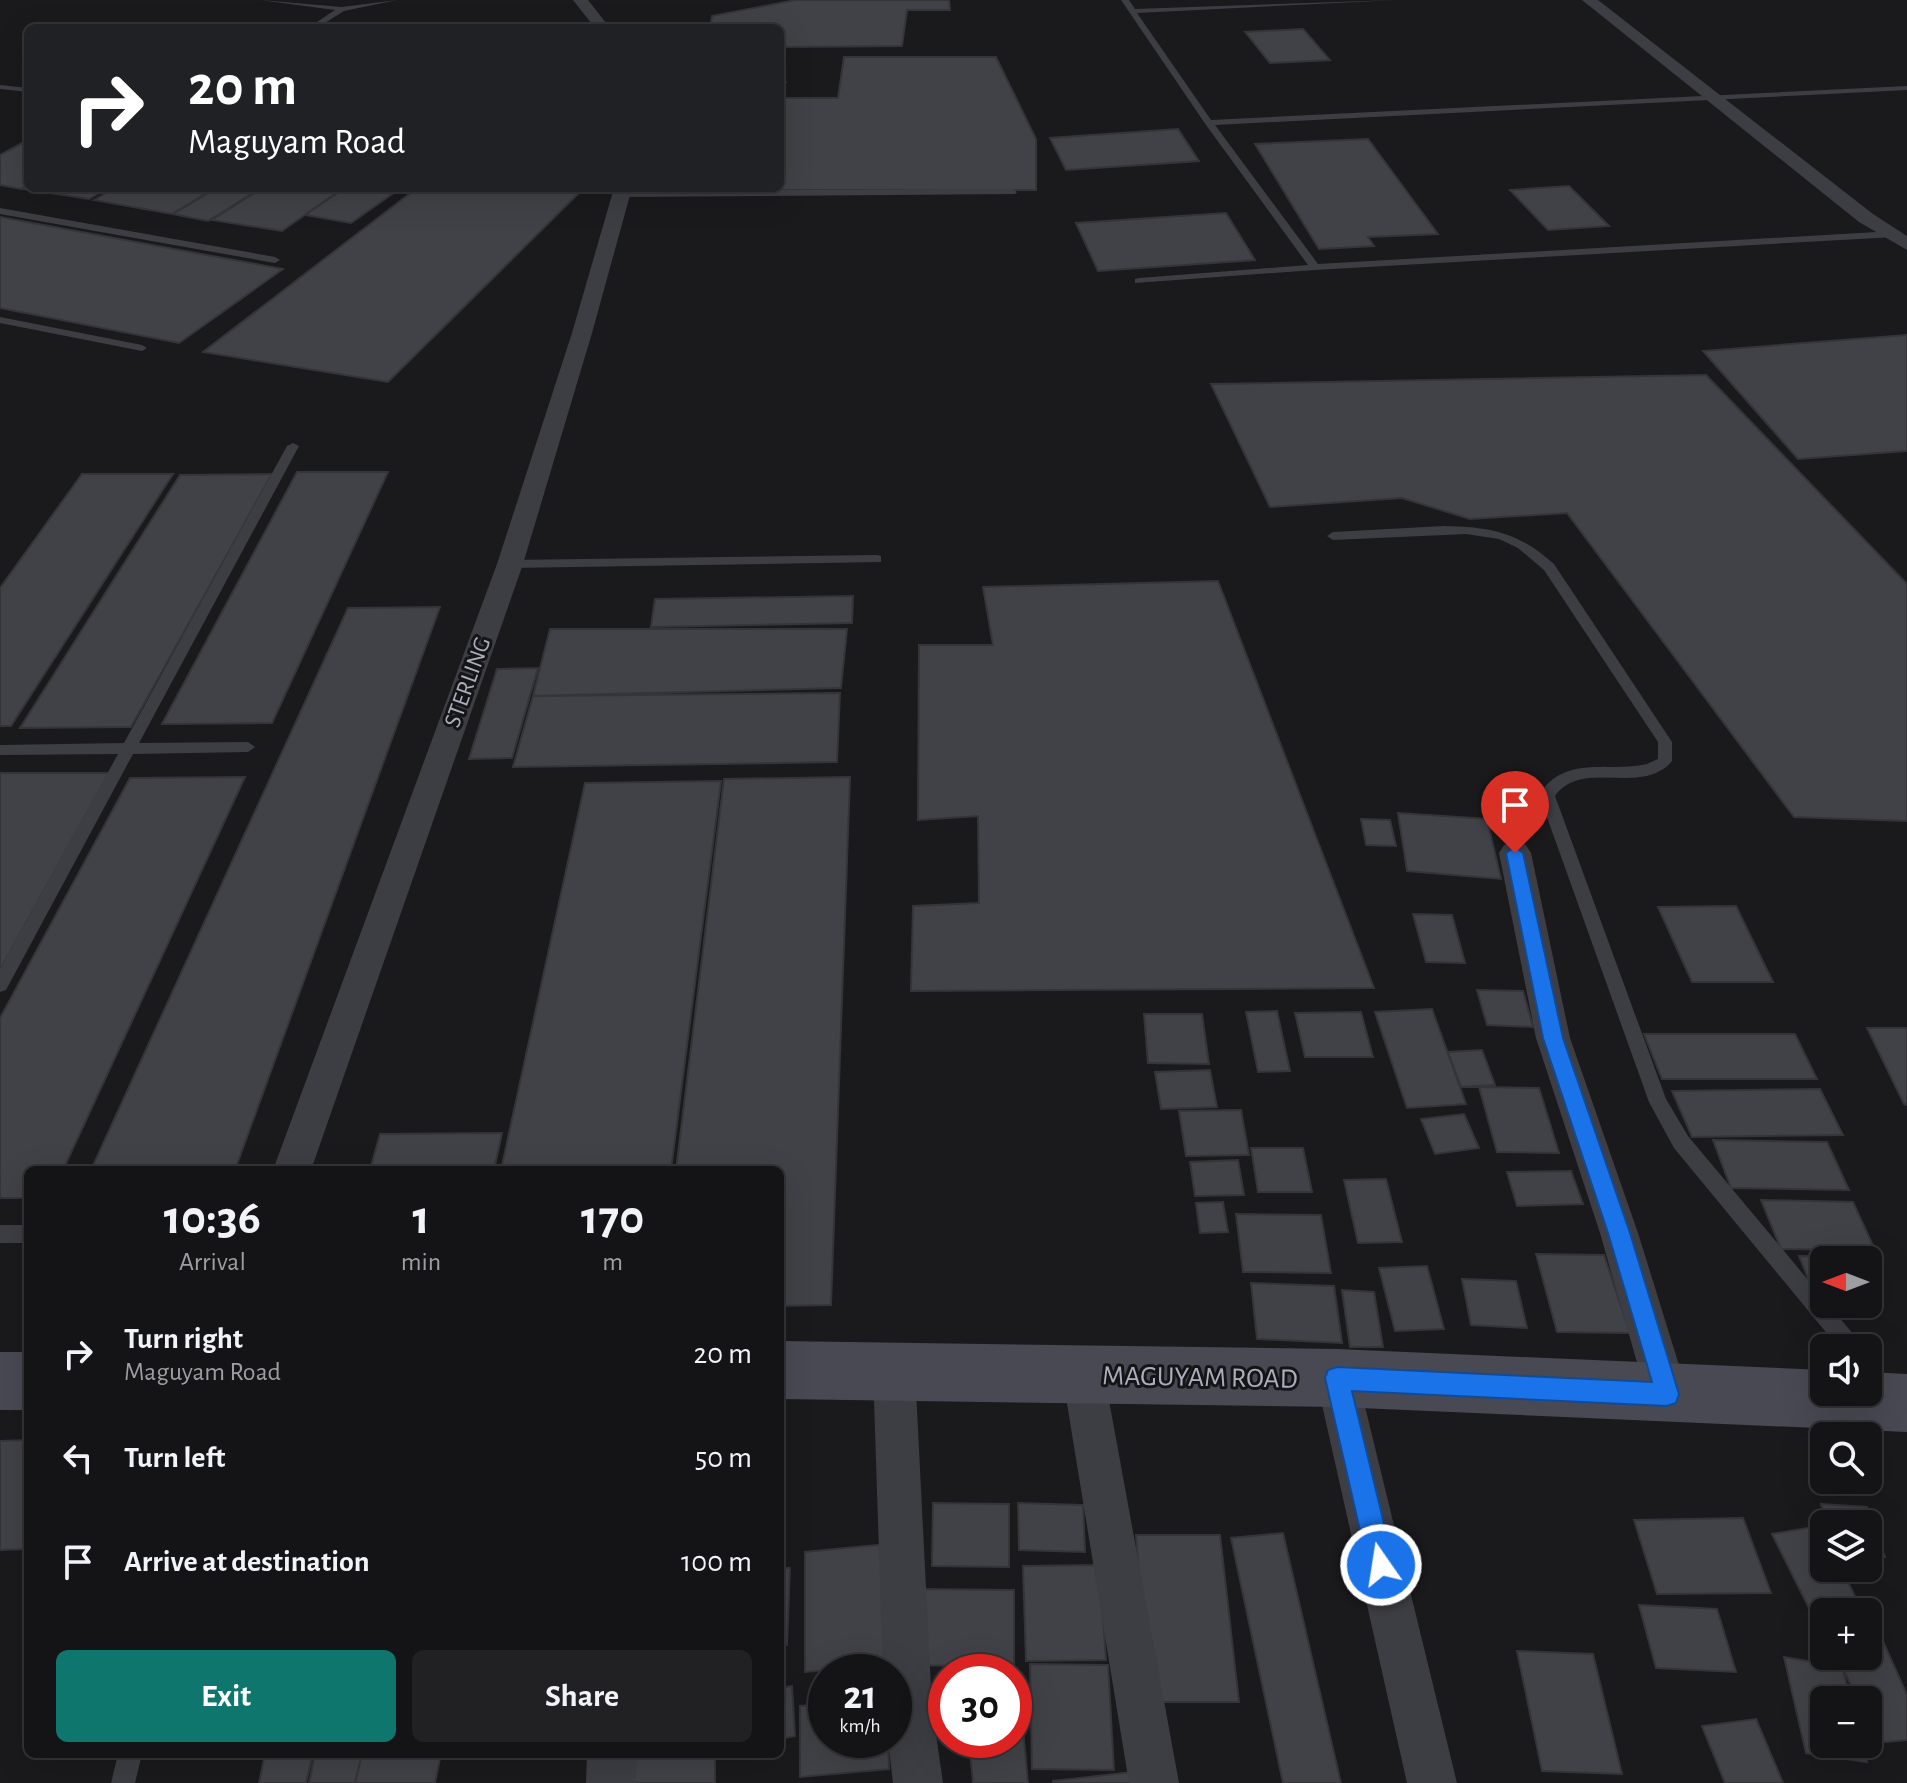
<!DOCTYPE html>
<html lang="en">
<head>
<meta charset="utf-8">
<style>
	body { margin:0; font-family:"Alegreya Sans",sans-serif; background:#212123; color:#f1f3f6; height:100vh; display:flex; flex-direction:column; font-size:30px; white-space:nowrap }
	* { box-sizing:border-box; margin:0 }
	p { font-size:26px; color:#9d9ea1 }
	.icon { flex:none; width:44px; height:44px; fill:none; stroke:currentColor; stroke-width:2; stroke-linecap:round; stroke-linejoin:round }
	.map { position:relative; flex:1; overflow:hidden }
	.drawer { position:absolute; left:24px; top:1166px; width:760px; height:592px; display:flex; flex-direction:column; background:#141416; border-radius:12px; box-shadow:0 8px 32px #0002,0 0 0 2px #333335 }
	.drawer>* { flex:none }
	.top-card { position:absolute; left:24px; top:24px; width:760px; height:168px; border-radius:12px; box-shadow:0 8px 32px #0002,0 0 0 2px #333335; background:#202124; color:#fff; overflow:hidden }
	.needle { width:52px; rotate:270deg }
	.controls { position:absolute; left:1810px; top:1246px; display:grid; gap:16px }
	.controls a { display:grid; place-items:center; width:72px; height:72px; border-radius:12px; background:#141416; box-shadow:0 8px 32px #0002,0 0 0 2px #333335; font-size:40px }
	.speed { position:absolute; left:808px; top:1654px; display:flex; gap:16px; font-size:40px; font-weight:700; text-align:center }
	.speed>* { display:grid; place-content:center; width:104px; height:104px; border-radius:50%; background:#141416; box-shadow:0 8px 32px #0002,0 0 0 2px #333335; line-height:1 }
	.speed small { font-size:20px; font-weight:400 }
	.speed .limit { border:12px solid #d22; background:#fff; color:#111 }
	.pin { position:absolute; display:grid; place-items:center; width:68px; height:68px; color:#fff; margin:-82px -34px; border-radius:50% 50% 50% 0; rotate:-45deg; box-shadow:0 0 8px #0007 }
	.pin .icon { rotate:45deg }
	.me { position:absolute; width:88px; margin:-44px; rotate:347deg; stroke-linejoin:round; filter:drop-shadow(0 0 6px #0008) }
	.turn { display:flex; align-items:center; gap:28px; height:168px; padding:0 32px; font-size:36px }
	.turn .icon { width:104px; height:104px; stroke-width:2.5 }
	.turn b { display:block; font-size:56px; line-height:68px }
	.eta { display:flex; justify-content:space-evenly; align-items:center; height:136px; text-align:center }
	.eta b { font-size:48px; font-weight:700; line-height:56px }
	.action { display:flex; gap:16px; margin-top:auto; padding:16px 32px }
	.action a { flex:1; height:92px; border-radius:12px; background:#0f766e; color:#fff; font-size:32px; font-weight:700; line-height:92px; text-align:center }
	.action a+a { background:#212123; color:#f1f3f6 }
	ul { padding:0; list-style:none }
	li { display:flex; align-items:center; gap:24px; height:104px; padding:0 32px }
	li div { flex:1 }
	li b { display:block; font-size:30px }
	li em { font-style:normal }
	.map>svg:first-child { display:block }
	.building { fill:#414247; stroke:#353439; stroke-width:2 }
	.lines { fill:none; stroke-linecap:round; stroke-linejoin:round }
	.service { fill:#3d3d44; fill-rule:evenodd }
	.minor { fill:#3d3d44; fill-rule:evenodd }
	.secondary { fill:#484952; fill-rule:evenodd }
	.route { fill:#1a73e8; stroke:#114b97; stroke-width:2 }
	.labels { text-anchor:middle; stroke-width:6; stroke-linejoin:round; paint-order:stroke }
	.street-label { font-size:24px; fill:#acaebd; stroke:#151518 }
	.near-street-label { font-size:28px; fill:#acaebd; stroke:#151518 }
</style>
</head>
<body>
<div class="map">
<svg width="1907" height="1783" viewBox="0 0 1907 1783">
	<rect width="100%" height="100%" fill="#1a1a1d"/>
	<!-- building -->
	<path class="building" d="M796 0H949L950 10H907L902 46 780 47V28H710L712 16Z
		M1303 29 1330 60 1270 63 1245 32Z
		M844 57H996L1036 139V190H655L780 188V98H838Z
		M1178 129 1199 161 1066 170 1050 138Z
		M1368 139 1438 234 1368 237 1374 246 1319 249 1255 144Z
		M28 140V184L21 189 0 185V155Z
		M1569 186 1609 226 1548 230 1510 190Z
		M28 187V188H108L89 199 24 189Z
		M115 188H215L172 214 94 200Z
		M217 188H261L208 221 173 214Z
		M262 188H343L282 231 212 220Z
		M345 188H401L351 223 305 215Z
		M417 188H584L388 382 203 352Z
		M1226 213 1255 260 1098 271 1076 223Z
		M0 217 283 269 179 343 0 308Z
		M1907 335V451L1798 459 1703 351Z
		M1706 375 1907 584V821L1794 817 1567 513 1470 519 1402 498 1270 507 1211 384Z
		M297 472H388L272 723 162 724Z
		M82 474H173L11 726H0V588Z
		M272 474 131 727 20 728 180 475Z
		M1218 581 1374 988 911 991 913 906 979 903 978 816 918 820 919 645H993L983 587Z
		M853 596 852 623 651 627 655 599Z
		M440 607 235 1170H91L348 608Z
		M550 629H847L841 688 533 696Z
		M538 668 512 758 469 759 497 669Z
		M840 693 837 762 513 767 533 696Z
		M0 773H109L0 970Z
		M245 777 63 1170H28V1198H0V1018L130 778Z
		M850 777 831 1305 780 1306V1170H676L724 779Z
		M721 781 671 1170H501L585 783Z
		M1398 813 1487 819 1501 879 1407 871Z
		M1361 819 1390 820 1396 846 1366 845Z
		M1736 906 1773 982H1692L1658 907Z
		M1413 914 1452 915 1465 963 1426 962Z
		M1477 990 1523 991 1533 1027 1487 1025Z
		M1432 1009 1466 1104 1407 1108 1375 1012Z
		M1277 1011 1290 1071 1258 1072 1246 1012Z
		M1361 1012 1373 1057H1305L1295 1013Z
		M1144 1014H1202L1209 1064 1148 1063Z
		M1867 1028H1907V1105L1904 1104Z
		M1644 1034H1795L1817 1079H1662Z
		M1482 1050 1495 1085 1461 1087 1448 1052Z
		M1210 1070 1217 1107 1161 1109 1155 1072Z
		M1479 1087 1539 1088 1559 1153 1497 1152Z
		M1820 1089 1843 1135 1692 1137 1672 1091Z
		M1241 1110 1249 1155 1186 1156 1179 1111Z
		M1464 1114 1479 1148 1435 1154 1421 1119Z
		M502 1133 494 1170H370L380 1134Z
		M1713 1140 1827 1142 1849 1190 1731 1188Z
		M1251 1148H1303L1312 1192H1258Z
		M1238 1160 1244 1195 1195 1196 1190 1162Z
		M1571 1171 1583 1204 1517 1206 1507 1172Z
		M1386 1179 1402 1242 1358 1243 1344 1180Z
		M1761 1200 1853 1202 1875 1250 1781 1249Z
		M1223 1202 1228 1232 1200 1233 1196 1203Z
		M1236 1214 1321 1215 1331 1273 1243 1272Z
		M1536 1254 1604 1255 1630 1333 1557 1332Z
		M1799 1256 1862 1257 1863 1260H1824V1304H1868V1271L1883 1306 1819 1305Z
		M1427 1266 1444 1329 1395 1331 1379 1268Z
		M1462 1279 1516 1281 1527 1328 1471 1325Z
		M1251 1283 1334 1286 1342 1343 1257 1339Z
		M1342 1290 1374 1292 1383 1347H1350Z
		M28 1440V1549L0 1550V1441Z
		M933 1503 1009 1504V1567L932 1566Z
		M1018 1503 1083 1505 1085 1552 1019 1550Z
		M1821 1504 1867 1507 1885 1557 1868 1556V1524H1828Z
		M1743 1518 1771 1593 1657 1594 1634 1520Z
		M1819 1526 1824 1536V1568H1841L1863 1612H1824V1620L1816 1622 1772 1534Z
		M1283 1533 1341 1783H1283L1231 1538Z
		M1136 1535H1220L1239 1702H1149Z
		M887 1544 893 1664 805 1672V1552Z
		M1099 1565 1106 1660 1026 1661 1023 1566Z
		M780 1568H790L787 1645 780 1646Z
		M912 1589 1014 1590V1667L910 1665Z
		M1639 1605 1717 1609 1736 1672 1656 1668Z
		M1878 1630 1907 1695V1740L1875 1743 1868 1726V1700H1857L1838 1656H1868V1631Z
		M1517 1651 1593 1654 1622 1774 1542 1771Z
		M1784 1657 1842 1667 1851 1700H1824V1744H1862L1867 1762 1806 1753Z
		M1030 1664 1108 1665 1114 1770 1032 1769Z
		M792 1686 795 1736 780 1739V1688Z
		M826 1704V1740H888L889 1769 800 1777V1706Z
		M1022 1719 1028 1783H973L969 1740H1014V1720Z
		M1756 1719 1783 1783H1725L1702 1726Z
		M265 1754H313L306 1783H259Z
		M315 1754H362L355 1783H309Z
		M362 1754H441L435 1783H355Z
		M629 1754H715V1783H629Z
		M1132 1772 1134 1783H1053V1781Z"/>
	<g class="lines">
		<!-- service -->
		<path class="service" d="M260 0 342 7 397 0 344 11 317 28H308L335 10Z
			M1121 0H1129L1135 9 1397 0 1137 13 1211 120 1907 86V90L1215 125 1318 264 1894 231 1899 234 1894 237 1315 270 1135 283V279L1139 278 1308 265 1206 125Z
			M780 81H786L787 83 780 85Z
			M0 85 28 88V92L0 89Z
			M1012 189 1017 192 1015 194 621 197 616 194 621 191Z
			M0 208 275 257 280 260 275 263 0 214Z
			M0 317 142 345 147 348 142 351 0 323Z
			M293 443 299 446 139 743 248 742 255 747 248 752 133 754 6 990 0 992V969L118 754 0 755V745L124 743 287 446Z
			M1444 526C1491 527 1518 532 1554 564L1672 742V761C1642 797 1582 758 1555 796L1666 1099 1688 1136 1824 1299V1304H1828L1859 1341 1862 1348H1839L1674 1148 1649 1102 1539 795C1565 754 1607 773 1647 764L1658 759V742L1544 570 1518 548 1499 539 1466 534 1333 540 1327 536 1333 532Z
			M877 555 881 556V562L510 568 504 564 510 560Z
			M0 1225H28V1243H0Z
			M118 1754H142L135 1783H111Z"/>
		<!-- minor -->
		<path class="minor" d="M573 0H588L610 28H595Z
			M1582 0H1598L1873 214 1907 236V250L1859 222Z
			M614 188H632L592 333 523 564 311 1170H273L497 564 572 333Z
			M1515 841 1526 845 1531 853 1570 1038 1638 1233 1688 1394 1682 1409 1667 1415 1652 1409 1646 1394 1600 1233 1536 1038 1499 853 1504 845Z
			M894 1349 909 1355 915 1370 932 1707 943 1783H893L888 1740H894V1672H883L873 1370 879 1355Z
			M1083 1352 1098 1358 1104 1373 1179 1783H1129L1062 1373 1068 1358Z
			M1337 1357 1352 1363 1358 1378 1457 1783H1407L1316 1378 1322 1363Z
			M587 1754H637L636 1783H586Z"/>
		<!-- secondary -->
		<path class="secondary" d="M780 1341 1337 1349 1824 1370V1392H1868V1372L1907 1374V1432L1337 1407 780 1399Z
			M0 1352H28V1410H0Z"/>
	</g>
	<!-- route -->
	<path class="route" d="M1515 847 1523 853 1563 1038 1630 1233 1679 1394 1676 1403 1667 1406 1352 1391 1394 1565 1390 1574 1381 1578 1371 1574 1368 1565 1325 1378 1328 1370 1337 1367 1652 1382 1608 1233 1543 1038 1506 853Z"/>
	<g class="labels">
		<!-- street labels -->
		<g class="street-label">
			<text transform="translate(467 682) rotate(-70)" y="8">STERLING</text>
		</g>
		<!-- near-street labels -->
		<g class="near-street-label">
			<text transform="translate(1200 1376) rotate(1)" y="10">MAGUYAM ROAD</text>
		</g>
	</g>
</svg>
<div class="controls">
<a><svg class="needle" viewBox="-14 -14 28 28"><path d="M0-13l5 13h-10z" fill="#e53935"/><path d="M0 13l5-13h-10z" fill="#9d9ea1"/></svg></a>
<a><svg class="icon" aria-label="sound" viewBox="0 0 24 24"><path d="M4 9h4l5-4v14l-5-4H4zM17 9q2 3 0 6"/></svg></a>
<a><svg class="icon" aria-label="search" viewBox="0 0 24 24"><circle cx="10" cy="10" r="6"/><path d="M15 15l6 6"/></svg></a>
<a><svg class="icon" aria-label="layers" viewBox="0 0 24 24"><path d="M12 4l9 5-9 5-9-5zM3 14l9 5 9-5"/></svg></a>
<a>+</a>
<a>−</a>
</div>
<div class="speed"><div>21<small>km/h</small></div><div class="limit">30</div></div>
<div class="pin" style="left:1515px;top:853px;background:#d93025"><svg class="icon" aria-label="arrive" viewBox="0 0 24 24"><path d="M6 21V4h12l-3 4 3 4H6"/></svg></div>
<svg class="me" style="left:1381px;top:1565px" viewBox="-20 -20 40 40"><circle r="17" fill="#1a73e8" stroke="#fff" stroke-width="3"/><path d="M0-11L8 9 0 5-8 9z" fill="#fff"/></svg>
<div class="top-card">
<div class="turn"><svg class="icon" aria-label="right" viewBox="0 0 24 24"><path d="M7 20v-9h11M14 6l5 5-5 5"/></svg><div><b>20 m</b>Maguyam Road</div></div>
</div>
<section class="drawer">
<div class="eta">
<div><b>10:36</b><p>Arrival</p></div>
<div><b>1</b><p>min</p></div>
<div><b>170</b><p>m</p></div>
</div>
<ul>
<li><svg class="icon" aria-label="right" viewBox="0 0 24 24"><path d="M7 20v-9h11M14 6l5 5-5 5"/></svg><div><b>Turn right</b><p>Maguyam Road</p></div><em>20 m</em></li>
<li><svg class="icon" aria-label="left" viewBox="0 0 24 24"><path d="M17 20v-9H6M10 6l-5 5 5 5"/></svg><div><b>Turn left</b></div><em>50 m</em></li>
<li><svg class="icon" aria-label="arrive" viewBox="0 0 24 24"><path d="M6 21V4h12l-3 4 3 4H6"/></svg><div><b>Arrive at destination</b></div><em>100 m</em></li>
</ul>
<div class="action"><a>Exit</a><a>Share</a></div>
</section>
</div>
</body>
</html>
